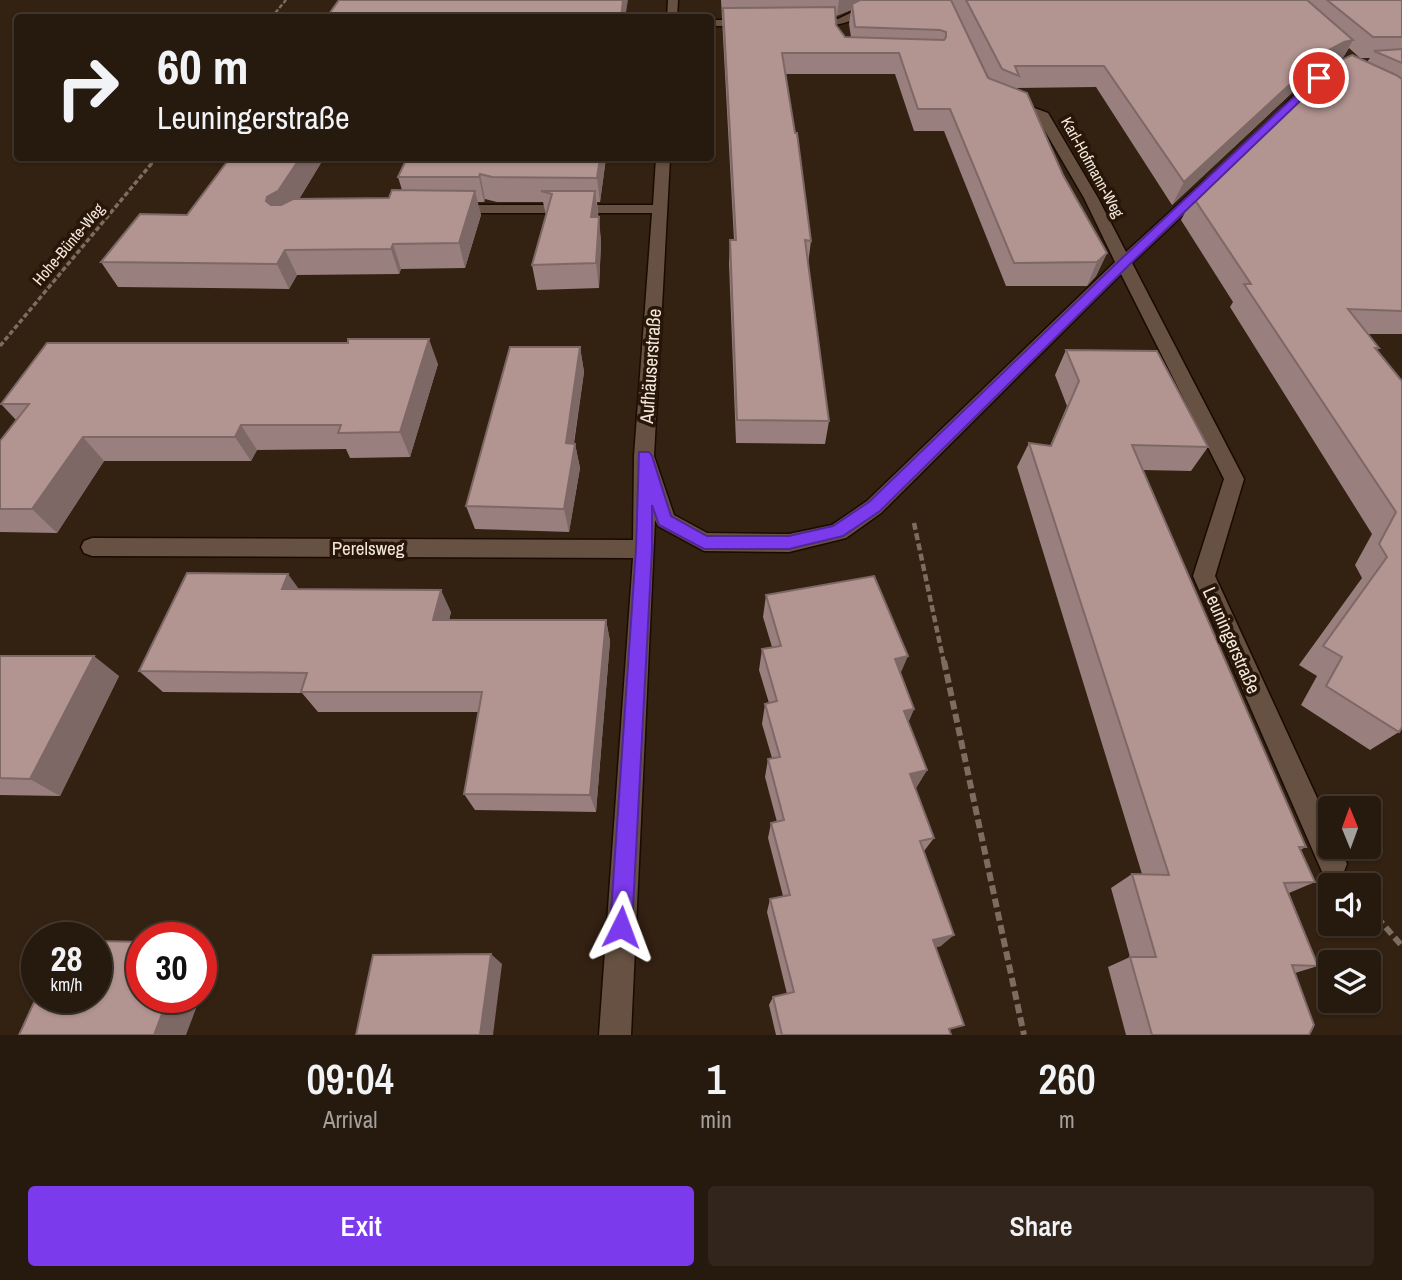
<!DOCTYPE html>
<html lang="en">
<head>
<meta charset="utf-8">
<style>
	body { margin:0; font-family:"Archivo Narrow",sans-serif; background:#32261c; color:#f1f3f6; height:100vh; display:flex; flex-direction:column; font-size:26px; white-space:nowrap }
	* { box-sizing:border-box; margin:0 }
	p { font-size:23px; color:#a4a09e }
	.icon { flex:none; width:38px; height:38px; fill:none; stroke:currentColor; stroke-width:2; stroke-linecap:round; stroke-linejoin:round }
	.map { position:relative; height:1035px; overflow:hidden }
	.details { display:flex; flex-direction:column; background:#26190e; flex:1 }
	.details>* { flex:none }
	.banner { position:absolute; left:14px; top:14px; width:700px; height:147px; border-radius:7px; box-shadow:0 2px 5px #0004,0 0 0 2px #42382e; background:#26190e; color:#f1f3f6; overflow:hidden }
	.needle { width:46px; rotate:359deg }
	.controls { position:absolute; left:1318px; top:796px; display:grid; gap:14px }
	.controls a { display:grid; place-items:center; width:63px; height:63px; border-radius:7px; background:#26190e; box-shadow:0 2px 5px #0004,0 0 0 2px #42382e; font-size:35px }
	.speed { position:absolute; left:21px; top:922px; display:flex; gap:14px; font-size:35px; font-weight:700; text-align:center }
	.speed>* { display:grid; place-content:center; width:91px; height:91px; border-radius:50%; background:#26190e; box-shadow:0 2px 5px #0004,0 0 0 2px #42382e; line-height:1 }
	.speed small { font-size:18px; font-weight:400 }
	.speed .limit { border:10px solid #d22; background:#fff; color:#111 }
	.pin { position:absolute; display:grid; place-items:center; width:60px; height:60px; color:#fff; margin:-30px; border:4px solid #fff; border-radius:50%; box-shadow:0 2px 7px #0007 }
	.me { position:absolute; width:77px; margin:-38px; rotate:3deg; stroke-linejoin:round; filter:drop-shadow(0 0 5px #0008) }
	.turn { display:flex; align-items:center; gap:24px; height:147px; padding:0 28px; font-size:32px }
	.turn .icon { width:91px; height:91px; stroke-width:2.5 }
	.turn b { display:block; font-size:49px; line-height:60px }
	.eta { display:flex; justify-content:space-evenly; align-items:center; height:119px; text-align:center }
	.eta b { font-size:42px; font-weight:600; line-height:49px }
	.action { display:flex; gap:14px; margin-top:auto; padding:14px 28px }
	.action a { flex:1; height:80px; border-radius:7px; background:#7c3aed; color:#fff; font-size:28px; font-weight:600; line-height:80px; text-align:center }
	.action a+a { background:#32261c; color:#f1f3f6 }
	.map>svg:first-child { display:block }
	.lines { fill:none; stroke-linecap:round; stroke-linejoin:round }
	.minor-casing { stroke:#1a0a01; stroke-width:3 }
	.path-far3 { stroke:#7d6d60; stroke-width:2.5; stroke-dasharray:4.5 2; stroke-linecap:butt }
	.path-far2 { stroke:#7d6d60; stroke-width:3.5; stroke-dasharray:5 2.5; stroke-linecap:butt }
	.path-far1 { stroke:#7d6d60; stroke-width:4.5; stroke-dasharray:7 3.5; stroke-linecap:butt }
	.path { stroke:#7d6d60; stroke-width:6; stroke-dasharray:9 4.5; stroke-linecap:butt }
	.minor { fill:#665142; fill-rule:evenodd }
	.wall { fill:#997f7d; fill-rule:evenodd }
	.shaded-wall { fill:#7d6866 }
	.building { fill:#b29491; stroke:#7d6866; stroke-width:2 }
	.route { fill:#7c3aed; stroke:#51269a; stroke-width:2 }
	.labels { text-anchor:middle; stroke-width:7; stroke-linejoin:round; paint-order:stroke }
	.far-street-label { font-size:16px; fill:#f3e7dd; stroke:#281709 }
	.street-label { font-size:19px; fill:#f3e7dd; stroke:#281709 }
</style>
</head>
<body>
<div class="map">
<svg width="1402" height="1035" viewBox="0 0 1402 1035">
	<rect width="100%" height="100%" fill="#332112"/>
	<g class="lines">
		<!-- minor casing -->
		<g class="minor-casing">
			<path id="minor" d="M668 0H678L677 18H667Z
				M877 0H890C873 15 823 36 802 22L807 19H838Z
				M710 20H750L755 23 750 26H710Z
				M1402 59V67C1342 68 1332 73 1290 115H1280L1279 112C1315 68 1347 61 1402 59Z
				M1010 99 1048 113 1098 198 1126 252 1206 179 1211 178 1218 182 1132 263 1244 479 1215 576 1330 826V847H1340L1347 864 1343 874 1333 878 1323 874 1193 576 1224 479 1121 274 881 513 846 538 789 552 704 551 658 526 655 520 631 1035H599L633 558 92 556 84 553 81 547 84 541 92 538 633 540 634 456 652 213H452L445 209 452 205H653L656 158H670L654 456 674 515 707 533 789 534 832 525 867 501 1115 262 1084 198 1038 119 1006 106 1004 103Z"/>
		</g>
		<!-- path-far3 -->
		<path class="path-far3" d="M271 18 286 0
			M151 164 156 158"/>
		<!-- path-far2 -->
		<path class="path-far2" d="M0 346 152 163"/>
		<!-- path-far1 -->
		<path class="path-far1" d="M914 523 944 663"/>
		<!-- path -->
		<path class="path" d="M944 661 1024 1035
			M1368 907 1402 946"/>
		<!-- minor -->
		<use href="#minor" class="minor"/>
	</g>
	<!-- wall -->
	<path class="wall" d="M721 0H1402V334H1367L1379 348 1377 350 1402 381 1399 732 1370 750 1301 705 1317 676 1299 665 1362 578 1355 565 1372 534 1230 307 1233 302 1181 220 1193 197 1337 62 1332 63 1313 73 1172 205 1096 87 1015 88 1107 253 1096 276 1087 286H1006L944 131H914L895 74H786L811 241 808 264 829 421 825 444 736 443 729 264 730 240H734ZM952 2 989 78H988ZM851 10 849 24 851 37H845L836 25 835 16ZM1349 48 1360 58H1370L1367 62 1342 59Z
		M324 158 299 199 389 198 402 190 398 177 606 158 600 202H597L601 242 599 288 537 290 532 265 546 215 543 202H497L485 199 484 202H477L481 215 465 268 401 269 399 274 297 275 289 289 118 287 101 262 187 215Z
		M580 347 584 372 574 444H575L580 468 569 532 475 529 466 506Z
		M1066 350 1208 447 1191 471 1143 470 1306 847 1300 850 1315 882 1289 893 1318 966 1295 973 1309 1035H1126L1108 967 1130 957 1111 888 1132 874H1142L1017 467 1029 443 1050 446 1067 406 1055 375Z
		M438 364 410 457 350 458 346 449 257 450 251 461H104L57 533 0 532V441L16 420 1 404Z
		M299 589 451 612 449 620H606L610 641 596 812 475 810 464 794 478 712H318L302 693 163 692 139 671Z
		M766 595 901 674 914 709 908 723 927 770 916 788H915L934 838 924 851 941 946 936 947 951 1035H776L769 1005 773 997 787 994 767 912 770 899 783 896 768 838 771 823 777 822 765 777 768 759 772 758 762 724 765 704 769 703 759 670 762 649 772 647 763 617Z
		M0 656 119 676 60 796 0 795Z"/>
	<!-- shaded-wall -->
	<path class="shaded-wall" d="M623 0H628L625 18H621Z
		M839 0H871L852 4 851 10 837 16Z
		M1353 40 1341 61 1332 63 1313 73 1172 205 1184 182 1325 52 1344 42Z
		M300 158H324L289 216 278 222 266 201 267 197Z
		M600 158H606L600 202 597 178Z
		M480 174 485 199 484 202 479 177Z
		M475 191 481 215 465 268 459 243Z
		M595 191 598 215 594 242 591 217Z
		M599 217 601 242 599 288 596 263Z
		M393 244 401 269 399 274 391 249Z
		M285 250 297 275 289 289 277 264Z
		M1107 253 1096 276 1087 286 1097 262Z
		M429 339 438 364 410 457 400 432Z
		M580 347 584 372 570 468 566 443Z
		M241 425 257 450 251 461 235 437Z
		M83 437 104 461 57 533 32 509Z
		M575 444 580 468 569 532 564 509Z
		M288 574 304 596 282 589Z
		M441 590 451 612 444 641 433 620Z
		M606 620 610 641 596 812 590 795Z
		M94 656 119 676 60 796 30 779Z
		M908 656 899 677 895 659Z
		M914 709 905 728 904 711Z
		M927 770 916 788 900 791 910 774Z
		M954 935 941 946 921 951 933 940Z
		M201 949 215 954 201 993Z
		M491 954 502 964 493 1035H480Z
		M168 998H200L186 1035H154Z"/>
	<!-- building -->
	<path class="building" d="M339 0H623L621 18H318L320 14H329Z
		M860 0H951L988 78 1027 93 1063 175 1107 253 1097 262 1014 263 950 109H918L899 53H782L795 133H797L811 241 805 240 829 421 737 420 730 240H736L723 8 835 7 836 25 845 37 944 40 946 37V32L940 30 855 27 852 4Z
		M966 0H1307L1353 40 1344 42 1325 52 1184 182 1104 66H1015L1019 76 1002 69Z
		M1327 0H1402V37H1373Z
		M1402 49V63L1374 51Z
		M1352 55 1396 75 1402 79V311L1348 309 1379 348H1375L1402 381V727L1399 732 1326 686 1342 657 1323 646 1387 557 1379 544 1396 512 1244 284H1251L1193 197 1337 62Z
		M230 158H300L278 191 267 197 266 201 271 205H281L293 199 389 198 392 190 475 191 459 243 393 244 391 249 285 250 277 264 101 262 140 214 187 215Z
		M407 158H600L597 178 492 177 480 174 479 177H398Z
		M541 191H595L591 217H599L596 263 532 265 552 194Z
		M348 339H429L400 432 338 433 341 425H241L235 437H83L32 509H0V441L29 404H1L47 343H348Z
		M510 347H580L566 443 575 444 564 509 466 506Z
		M1066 350 1157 351 1208 447 1132 445 1306 847H1299L1315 882 1284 883 1318 966 1292 965 1314 1025 1309 1035H1152L1130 957H1156L1132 874 1169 875 1029 443 1051 446 1079 381Z
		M187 573 288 574 282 589 441 590 433 620H606L590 795 464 794 482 692H301L307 673 139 671Z
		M874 576 908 656 895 659 914 709 904 711 927 770 910 774 934 838 920 841 954 935 933 940 964 1025 949 1029 951 1035H782L773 997 794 992 770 899 790 895 771 823 784 820 768 759 780 757 765 704 777 701 762 649 781 646 766 595Z
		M0 656H94L30 779 0 778Z
		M96 941 142 942V998H168L154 1035H19L37 996V998H96Z
		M491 954 480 1035H356L373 955Z"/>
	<!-- route -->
	<path class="route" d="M1316 76 1324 78 1129 265 880 511 843 536 789 549H704L659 525 652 505V549L632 927 629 935 621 938 613 935 610 927 636 549 639 452H649L652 456 671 516 707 536H789L833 526 869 502 1120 260Z"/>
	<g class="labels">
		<!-- far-street labels -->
		<g class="far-street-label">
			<text transform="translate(1093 167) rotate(61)" y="6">Karl-Hofmann-Weg</text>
			<text transform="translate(68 244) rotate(-50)" y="6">Hohe-Bünte-Weg</text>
		</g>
		<!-- street labels -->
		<g class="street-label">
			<text transform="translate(650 366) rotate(-86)" y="7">Aufhäuserstraße</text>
			<text x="368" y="555">Perelsweg</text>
			<text transform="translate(1232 640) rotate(66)" y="7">Leuningerstraße</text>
		</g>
	</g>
</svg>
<div class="controls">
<a><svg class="needle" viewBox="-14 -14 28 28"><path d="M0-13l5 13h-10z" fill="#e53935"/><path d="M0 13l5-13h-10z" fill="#a4a09e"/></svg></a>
<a><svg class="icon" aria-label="sound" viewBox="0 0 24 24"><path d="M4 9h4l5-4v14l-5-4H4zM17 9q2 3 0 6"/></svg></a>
<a><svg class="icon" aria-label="layers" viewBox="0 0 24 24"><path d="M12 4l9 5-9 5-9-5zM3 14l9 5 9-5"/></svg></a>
</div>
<div class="speed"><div>28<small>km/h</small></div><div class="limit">30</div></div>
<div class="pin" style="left:1319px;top:78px;background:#d93025"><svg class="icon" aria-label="arrive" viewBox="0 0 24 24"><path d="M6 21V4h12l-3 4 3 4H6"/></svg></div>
<svg class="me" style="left:621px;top:927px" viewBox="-20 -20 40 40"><path d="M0-17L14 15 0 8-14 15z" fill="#7c3aed" stroke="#fff" stroke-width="4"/></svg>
<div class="banner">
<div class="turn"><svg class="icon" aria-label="right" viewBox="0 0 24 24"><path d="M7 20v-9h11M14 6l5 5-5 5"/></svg><div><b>60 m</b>Leuningerstraße</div></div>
</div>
</div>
<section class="details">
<div class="eta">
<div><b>09:04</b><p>Arrival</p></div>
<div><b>1</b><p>min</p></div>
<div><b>260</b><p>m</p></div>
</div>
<div class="action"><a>Exit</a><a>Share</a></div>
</section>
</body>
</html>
